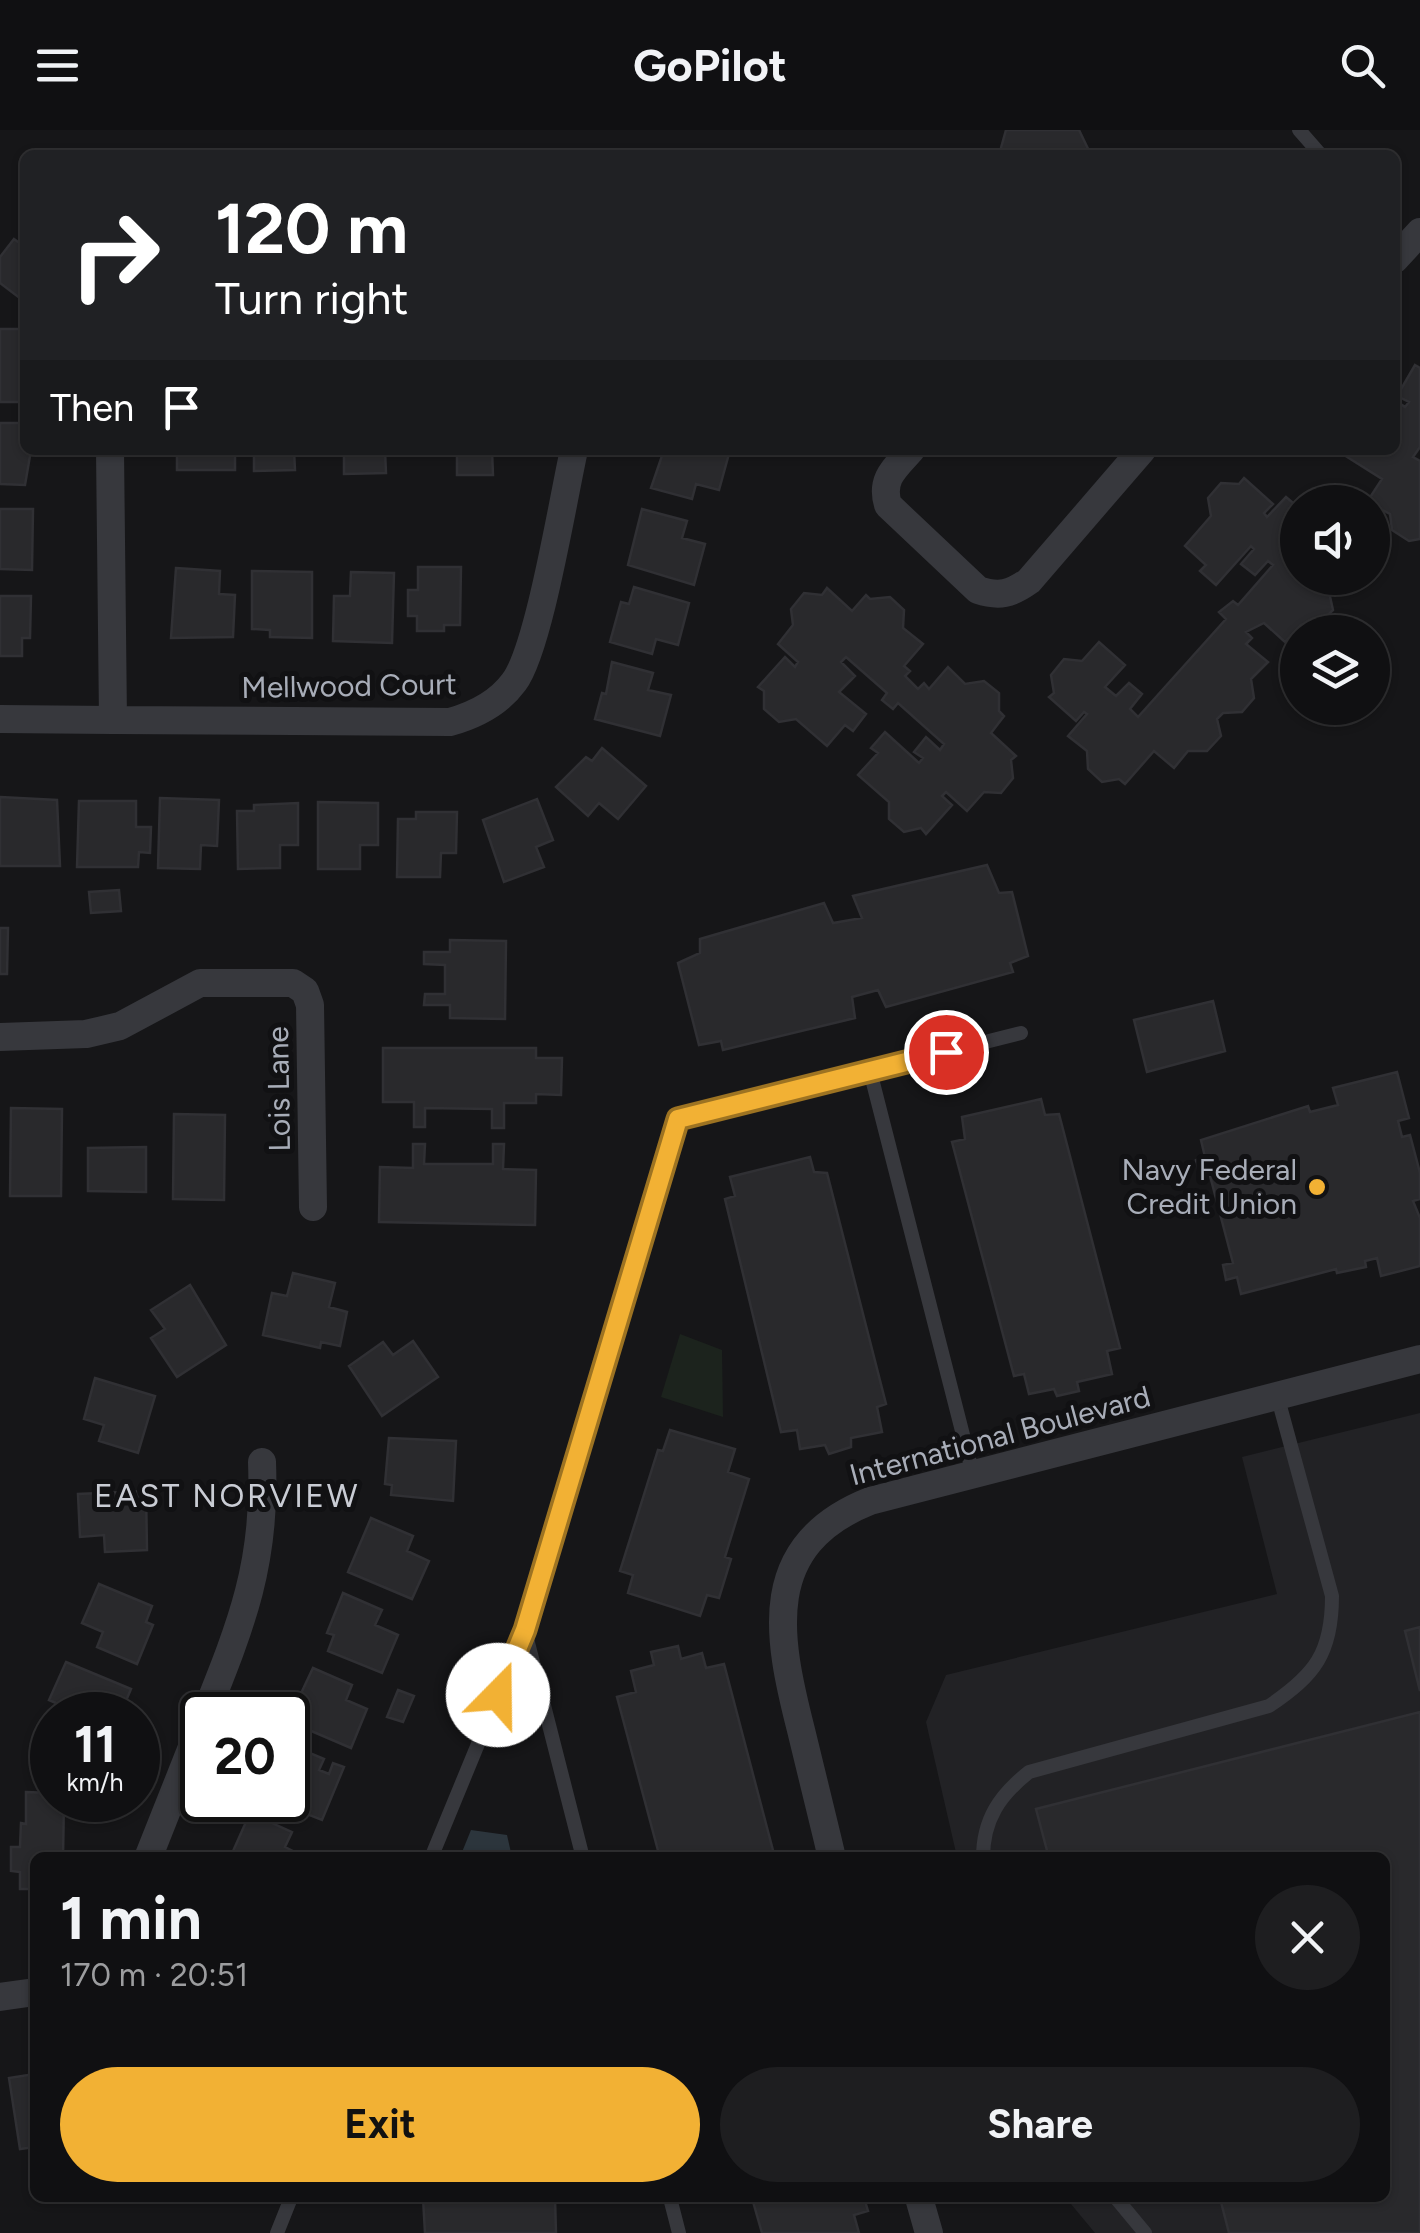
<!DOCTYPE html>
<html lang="en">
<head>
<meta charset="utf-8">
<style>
	body { margin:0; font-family:Figtree,sans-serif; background:#1e1e20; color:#f1f3f6; height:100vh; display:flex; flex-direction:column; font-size:38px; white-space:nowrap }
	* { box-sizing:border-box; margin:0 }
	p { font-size:32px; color:#9c9d9f }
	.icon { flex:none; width:55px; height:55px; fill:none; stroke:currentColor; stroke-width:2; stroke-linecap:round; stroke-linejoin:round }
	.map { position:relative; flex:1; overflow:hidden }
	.details { position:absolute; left:30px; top:1722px; width:1360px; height:350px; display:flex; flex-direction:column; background:#101012; border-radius:15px; box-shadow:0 2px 8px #0004,0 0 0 2px #303032 }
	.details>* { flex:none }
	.guide { position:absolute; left:20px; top:20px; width:1380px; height:305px; border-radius:15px; box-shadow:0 2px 8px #0004,0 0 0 2px #303032; background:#202124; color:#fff; overflow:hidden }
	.tools { position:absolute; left:1280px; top:355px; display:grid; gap:20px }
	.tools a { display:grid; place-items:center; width:110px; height:110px; border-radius:50%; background:#101012; box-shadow:0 2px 8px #0004,0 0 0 2px #303032; font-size:50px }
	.speed { position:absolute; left:30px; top:1562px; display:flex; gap:20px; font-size:50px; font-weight:700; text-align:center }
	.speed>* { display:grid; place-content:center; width:130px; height:130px; border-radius:50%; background:#101012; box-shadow:0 2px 8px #0004,0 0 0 2px #303032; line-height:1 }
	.speed small { font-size:25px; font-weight:400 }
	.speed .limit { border:5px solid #111; border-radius:15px; background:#fff; color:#111 }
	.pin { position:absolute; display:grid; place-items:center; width:85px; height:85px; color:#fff; margin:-42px; border:5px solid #fff; border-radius:50%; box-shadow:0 2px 10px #0007 }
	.me { position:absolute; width:110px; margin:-55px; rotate:22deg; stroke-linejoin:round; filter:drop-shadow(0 0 8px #0008) }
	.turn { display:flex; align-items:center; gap:35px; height:210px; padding:0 30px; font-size:45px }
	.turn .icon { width:130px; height:130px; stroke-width:2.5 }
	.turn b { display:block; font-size:70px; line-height:85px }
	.then { display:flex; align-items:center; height:95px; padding:0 30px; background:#0003; gap:20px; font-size:38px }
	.round { display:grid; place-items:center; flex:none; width:105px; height:105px; border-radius:52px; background:#1e1e20 }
	.head { display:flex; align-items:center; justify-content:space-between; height:170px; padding:0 30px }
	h1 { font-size:60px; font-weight:700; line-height:75px }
	.cta { display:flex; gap:20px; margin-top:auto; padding:20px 30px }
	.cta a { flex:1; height:115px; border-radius:60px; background:#f2b134; color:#111; font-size:40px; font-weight:700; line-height:115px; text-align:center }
	.cta a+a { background:#1e1e20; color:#f1f3f6 }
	header { display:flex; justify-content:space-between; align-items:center; height:130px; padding:0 30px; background:#101012; font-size:45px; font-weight:700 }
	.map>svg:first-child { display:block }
	.built { fill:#222225 }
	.green { fill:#1c231d }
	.water { fill:#2c353c }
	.building { fill:#29292c; stroke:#303034; stroke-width:2.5 }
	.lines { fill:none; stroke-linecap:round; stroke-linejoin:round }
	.lane { stroke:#37383d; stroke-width:14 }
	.street { stroke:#37383d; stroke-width:28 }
	.route-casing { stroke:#9d7322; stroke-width:25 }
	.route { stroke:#f2b134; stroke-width:18 }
	.poi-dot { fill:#f2b134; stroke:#111113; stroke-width:4 }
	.labels { text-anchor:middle; stroke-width:10; stroke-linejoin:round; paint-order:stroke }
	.street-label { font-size:30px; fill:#a8adb8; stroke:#111113 }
	.poi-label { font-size:30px; fill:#a8adb8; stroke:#111113; text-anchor:end }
	.neighbourhood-label { font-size:32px; letter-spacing:2.5px; fill:#c9ccd4; stroke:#111113 }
</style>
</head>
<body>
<header><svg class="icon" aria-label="menu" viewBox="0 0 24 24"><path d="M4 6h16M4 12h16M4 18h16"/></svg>GoPilot<svg class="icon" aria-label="search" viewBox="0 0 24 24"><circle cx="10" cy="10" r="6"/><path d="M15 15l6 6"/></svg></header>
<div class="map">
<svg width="1420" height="2103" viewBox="0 0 1420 2103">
	<rect width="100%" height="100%" fill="#161618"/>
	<!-- built -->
	<path class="built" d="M1420 1283V2103H1095L1066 2068H1385V1728L957 1727 926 1592 946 1545 1277 1464 1242 1327Z"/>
	<!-- green -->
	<path class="green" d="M680 1204 722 1220 723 1287 661 1267Z"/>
	<!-- water -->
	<path class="water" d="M471 1700 507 1705 512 1727H460Z"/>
	<!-- building -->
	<path class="building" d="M1006 0H1079L1091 25H1004L1001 18Z
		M14 109 25 117V172L0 153V127Z
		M0 199H25V272H0Z
		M1415 235 1420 238V317L1413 327 1420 331V409L1409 411 1392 400 1390 384 1367 372 1382 349 1344 325 1348 320H1395V270L1405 277 1409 272 1397 266Z
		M0 293H25V320H31L25 355 0 354Z
		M177 320H235V340H177Z
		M254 320H294L295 340 254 341Z
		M344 320H385L386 343 344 344Z
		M437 320H492L493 345H457V324H437Z
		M664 320H730L719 360 696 354 692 369 651 358Z
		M1244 348 1273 374 1264 383 1267 387 1286 367 1298 377V448H1324L1335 457 1329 462 1333 480 1318 495H1301L1285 512 1264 493 1246 502 1252 508 1246 514 1268 532 1251 549 1254 568 1242 582 1223 583 1217 589 1221 606 1207 621H1188L1174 638 1154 621 1125 654 1119 649 1102 652 1088 639 1087 621 1068 606 1087 584 1084 582 1076 591 1049 567 1054 563 1051 545 1064 529 1082 531 1099 512 1125 535 1105 557 1116 566 1129 553 1142 564 1130 579 1138 587 1226 489 1219 482 1233 471 1238 475 1273 435 1268 431 1255 445 1241 434 1254 419 1251 416 1216 455 1200 441 1206 435 1185 416 1211 386 1208 368 1221 353 1239 354Z
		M0 379H33L32 440 0 439Z
		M642 379 687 391 682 408 705 414 694 455 628 435Z
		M418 437H461L460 495H444V501H417V486H408V460H418Z
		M176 438 220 441 219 464 235 465 233 507 171 508Z
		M252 441 312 442V508L270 507V500L252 499Z
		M351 442 394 443 392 513 333 511 334 466H350Z
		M634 457 689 473 678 515 656 509 652 524 610 512 621 472 629 474Z
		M827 458 852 481 866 465 870 469 890 467 904 480 903 498 923 514 904 536 910 541 905 546 918 559 924 553 929 559 948 537 965 554 984 551 999 563V581L1004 586 991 603 1016 626 1011 630 1013 648 1001 663 984 662 967 681 946 662 942 666 952 675 926 704 921 698 904 702 889 689V672L858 645 878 623 871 618 885 602 919 633 923 628 914 622 926 607 940 620 944 614 898 573 893 579 882 570 887 563 846 527 841 532 855 546 839 562 866 584 853 601 845 595 827 616 796 589 779 592 764 579V561L758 557 785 527 795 537 798 532 778 514 793 495 791 479 804 463 822 465Z
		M0 466H31L30 508H22V526H0Z
		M612 532 653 543 648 560 671 565 660 606 595 589 602 563 606 564Z
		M602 618 646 656 618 689 599 673 588 686 556 657 586 627 592 631Z
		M0 667 57 670 60 736H0Z
		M160 668 219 670 217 716 201 715 200 739 158 738Z
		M537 669 553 710 536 717 544 737 504 752 483 690Z
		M79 671H136V697H151L150 723 139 722 138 737H77Z
		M318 672 378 673V715H360V739H318Z
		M298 673V715H280V738L238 739 237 681H254V675Z
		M416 682H457L456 723H441L440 747H397L398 689H416Z
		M987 735 999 763 1012 762 1028 826 1010 833 1013 842 886 877 878 860 852 867 855 888 723 920 721 911 699 915 678 833 700 823V809L824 773 833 793 862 788 853 766Z
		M119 760 121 781 91 783 89 762Z
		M0 798H8L7 844H0Z
		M450 810 506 811 505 889 450 888V875H424L425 864H445V835L424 834V822H450Z
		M1213 871 1225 921 1147 942 1134 890Z
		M383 918H536V928H562L561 965 536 964V973H504V998H492V979L425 978V997H414V972H383Z
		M1397 942 1409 988 1398 991 1402 1007 1410 1005 1420 1043V1069L1413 1071 1420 1088V1136L1381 1146 1377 1128 1365 1131 1366 1137 1337 1143 1336 1139 1241 1164 1237 1147 1226 1150 1223 1135 1233 1133 1209 1042 1199 1045 1196 1030 1205 1027 1201 1010 1308 976 1310 982 1338 975 1333 958Z
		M1041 969 1045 985 1059 984 1120 1218 1107 1221 1112 1244 1077 1252 1079 1261 1057 1266 1054 1259 1029 1264 1024 1244 1014 1246 952 1012 965 1009 962 987Z
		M11 978 62 979 61 1066H10Z
		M174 984 225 985 224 1070 173 1069Z
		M413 1014H425L424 1034H493V1014H504L503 1039 536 1040 535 1095 379 1092 380 1037 413 1038Z
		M146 1017V1062L88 1061V1018Z
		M810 1027 814 1042 827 1043 886 1274 877 1277 882 1302 851 1308V1317L829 1324 825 1315 800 1319 797 1300 781 1302 725 1069 735 1066 730 1047Z
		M293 1143 335 1153 329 1177 347 1182 340 1216 321 1212 320 1218 263 1205 272 1163 287 1166Z
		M190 1155 226 1215 177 1247 151 1208 165 1199 151 1180Z
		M413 1211 438 1247 382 1286 349 1236 383 1212 393 1225Z
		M95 1248 155 1266 138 1323 99 1311 104 1295 84 1289Z
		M670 1300 735 1319 728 1342 749 1349 725 1427 731 1429 719 1468 707 1465 700 1486 628 1463 633 1445 620 1441 658 1320 663 1321Z
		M389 1308 456 1311 453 1371 391 1365 392 1355 385 1354Z
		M146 1361 147 1420 105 1422 104 1405 80 1407 78 1364Z
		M371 1388 413 1406 407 1421 429 1431 412 1469 348 1442Z
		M99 1454 152 1476 146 1492 153 1495 137 1534 97 1517 103 1502 82 1493Z
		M343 1463 382 1480 375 1495 398 1505 382 1543 328 1521 334 1505 327 1503Z
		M1420 1497V1561L1405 1501Z
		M678 1516 681 1529 702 1523 706 1538 724 1534 775 1728H660L617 1567 636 1562 631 1541 654 1535 651 1522Z
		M66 1532 131 1559 120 1585H70L72 1580 49 1570Z
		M313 1538 352 1555 346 1570 367 1579 351 1618 288 1591Z
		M398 1560 414 1566 403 1592 387 1587Z
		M1420 1582V2103H1229L1220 2068H1385V1728H1049L1036 1679Z
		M288 1614 324 1629 319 1640 329 1644 333 1633 344 1637 322 1690 271 1670H288Z
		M26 1662 52 1663V1670H64L63 1728H35V1759H20V1742L11 1741V1717H20L21 1693 26 1694Z
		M250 1683 292 1702 285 1717 307 1728H230Z
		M35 1944V2017L20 2019 9 1948Z
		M423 2068H555L556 2103H425Z
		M752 2068H864L868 2081 854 2085 859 2103H762Z"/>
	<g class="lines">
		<!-- lane -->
		<path class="lane" d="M1299 0 1321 25
			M870 941 973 1344
			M525 1501 583 1728
			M431 1728 525 1500 678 989 1021 903
			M983 1728C983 1689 1000 1665 1029 1642L1269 1576C1315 1545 1332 1523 1332 1466L1277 1265
			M670 2068 679 2103
			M1116 2068 1145 2103
			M277 2103 291 2068"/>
		<!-- street -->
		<path class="street" d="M1395 129 1420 102
			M110 320 113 590 450 592C475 585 498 574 514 552 539 519 563 369 574 320
			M911 320C895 338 880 349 888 375L978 460C999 467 1011 464 1029 451L1142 320
			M0 589 113 590
			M0 907 86 904 120 896 200 853H293L305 861 310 875 313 1077
			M205 1585C242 1493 266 1433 262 1332
			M148 1728 202 1592
			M832 1728C822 1685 811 1642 801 1600 777 1506 759 1415 870 1371L1420 1229
			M0 1867 35 1862
			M919 2068 929 2103"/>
	</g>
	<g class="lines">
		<!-- route casing -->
		<g class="route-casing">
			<path id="route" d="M498 1565 525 1500 678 989 946 922"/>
		</g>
		<!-- route -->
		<use href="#route" class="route"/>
	</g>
	<!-- markers -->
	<circle class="poi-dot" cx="1317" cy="1057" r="10"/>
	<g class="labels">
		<!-- street labels -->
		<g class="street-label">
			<text transform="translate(349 556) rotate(-1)" y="10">Mellwood Court</text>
			<text transform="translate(279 959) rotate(-91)" y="10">Lois Lane</text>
			<text transform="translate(1000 1306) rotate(-15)" y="10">International Boulevard</text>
		</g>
		<!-- poi labels -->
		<g class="poi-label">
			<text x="1297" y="1050">Navy Federal<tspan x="1297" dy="34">Credit Union</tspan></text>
		</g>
		<!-- neighbourhood labels -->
		<g class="neighbourhood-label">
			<text x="227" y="1377">EAST NORVIEW</text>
		</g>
	</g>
</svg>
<div class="tools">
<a><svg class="icon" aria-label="sound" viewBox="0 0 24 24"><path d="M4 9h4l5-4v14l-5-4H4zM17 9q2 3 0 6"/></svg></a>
<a><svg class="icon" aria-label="layers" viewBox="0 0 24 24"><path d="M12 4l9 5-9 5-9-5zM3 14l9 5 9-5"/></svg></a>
</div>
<div class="speed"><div>11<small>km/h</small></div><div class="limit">20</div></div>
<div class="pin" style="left:946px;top:922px;background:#d93025"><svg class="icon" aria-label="arrive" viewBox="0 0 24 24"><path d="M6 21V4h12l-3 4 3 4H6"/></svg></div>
<svg class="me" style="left:498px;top:1565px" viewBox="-20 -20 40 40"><circle r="19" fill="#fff"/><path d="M0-13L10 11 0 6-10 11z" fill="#f2b134"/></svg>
<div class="guide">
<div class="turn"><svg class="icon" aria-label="right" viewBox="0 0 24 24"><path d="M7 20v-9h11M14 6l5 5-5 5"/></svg><div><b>120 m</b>Turn right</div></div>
<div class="then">Then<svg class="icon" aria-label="arrive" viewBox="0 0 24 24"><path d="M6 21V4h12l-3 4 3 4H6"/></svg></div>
</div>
<section class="details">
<div class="head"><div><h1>1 min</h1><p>170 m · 20:51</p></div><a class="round"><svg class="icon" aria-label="close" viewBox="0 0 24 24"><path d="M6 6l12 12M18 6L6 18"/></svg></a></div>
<div class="cta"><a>Exit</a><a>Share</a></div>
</section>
</div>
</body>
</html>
